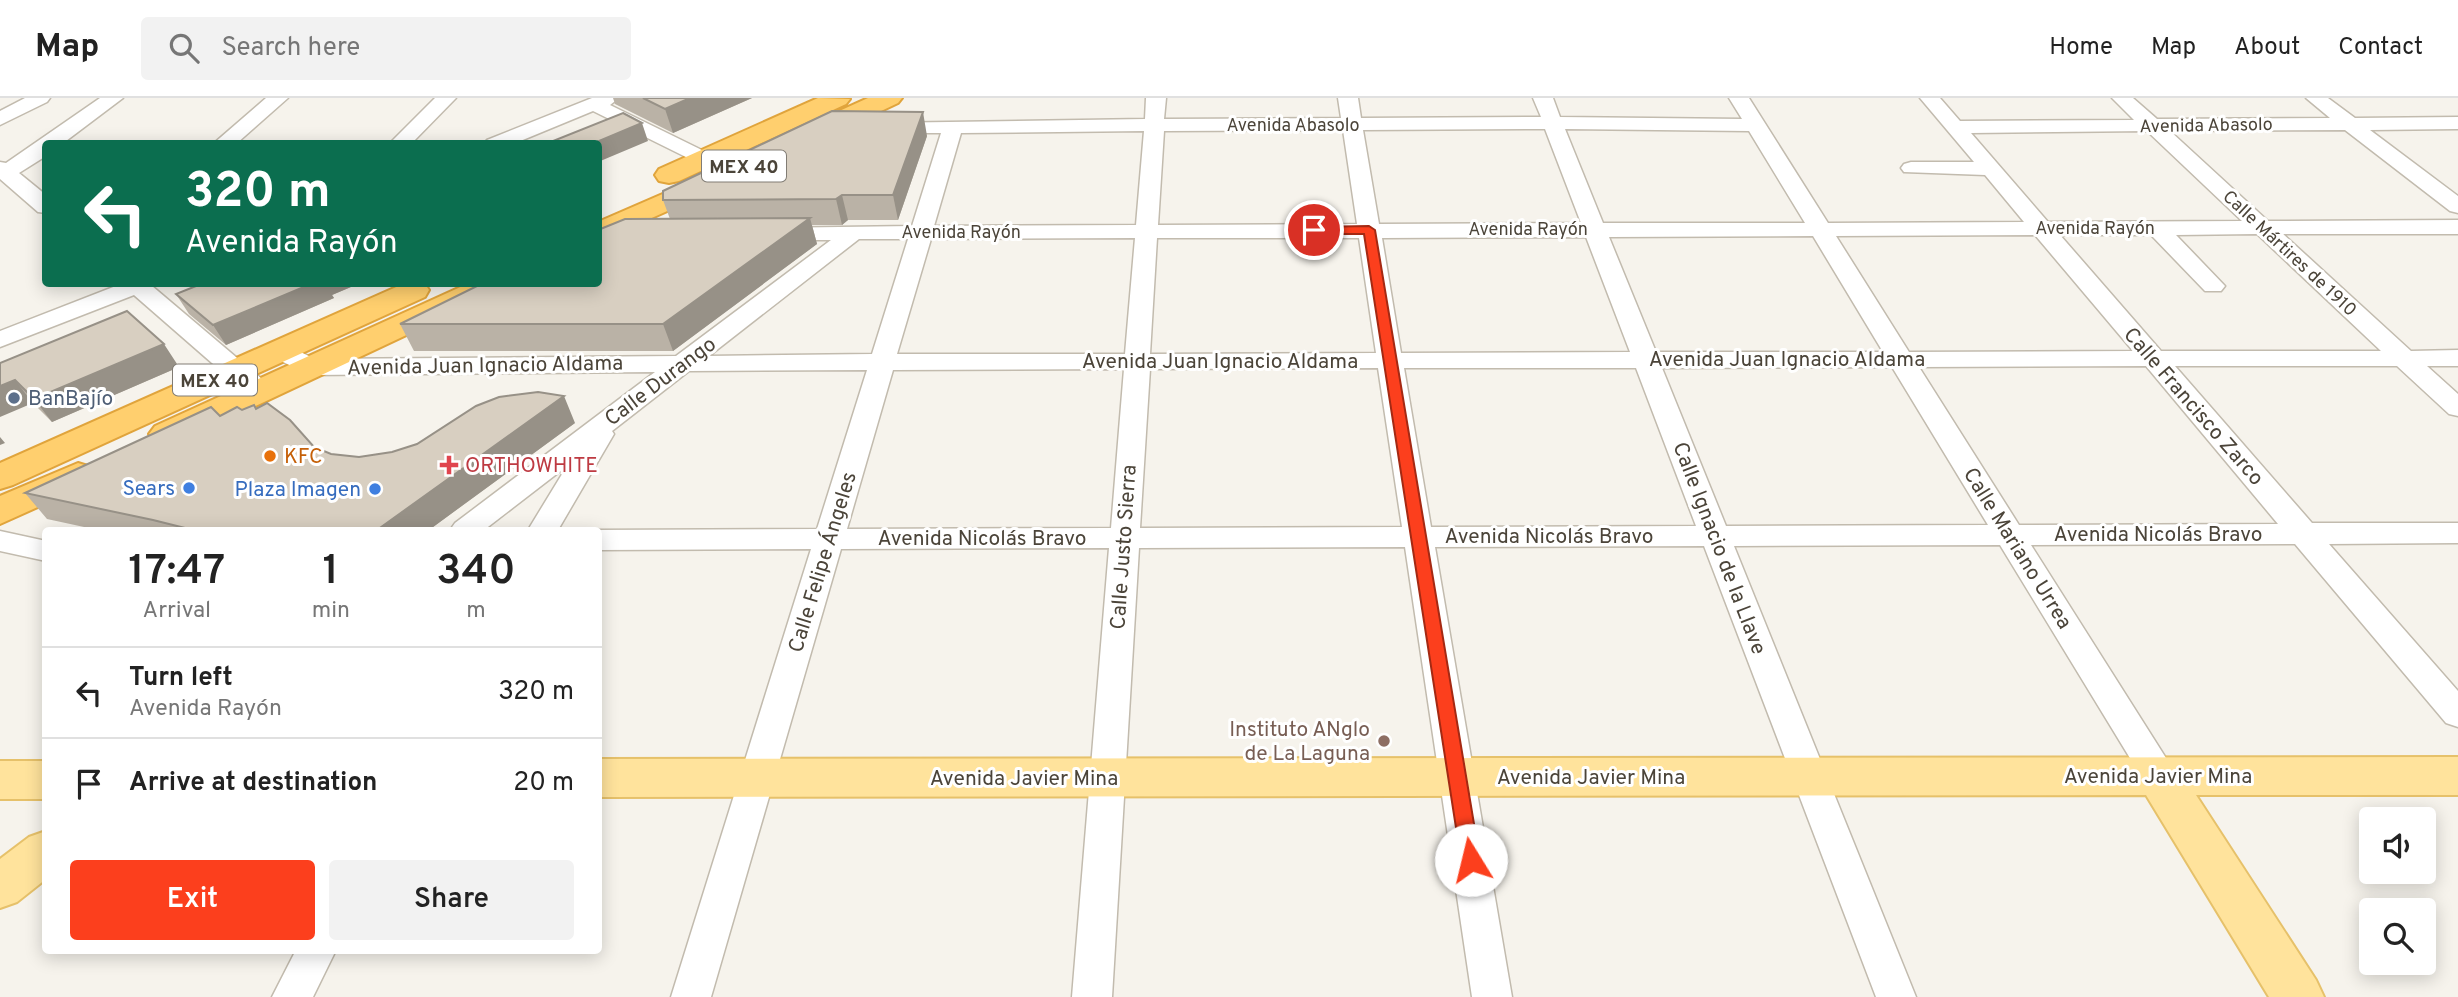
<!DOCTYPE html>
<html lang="en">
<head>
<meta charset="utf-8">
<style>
	body { margin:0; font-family:Overpass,sans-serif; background:#f2f2f2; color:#222; height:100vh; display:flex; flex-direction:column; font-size:26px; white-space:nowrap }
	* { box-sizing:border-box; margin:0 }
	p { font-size:23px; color:#767676 }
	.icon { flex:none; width:38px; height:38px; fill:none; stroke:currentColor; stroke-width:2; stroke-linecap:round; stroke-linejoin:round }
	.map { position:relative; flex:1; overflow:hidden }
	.side { position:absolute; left:42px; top:429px; width:560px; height:427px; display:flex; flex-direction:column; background:#fff; border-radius:7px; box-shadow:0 4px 18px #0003 }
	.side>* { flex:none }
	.guide { position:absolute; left:42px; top:42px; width:560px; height:147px; border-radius:7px; box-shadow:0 4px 18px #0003; background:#0b6e4f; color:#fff; overflow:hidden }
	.fabs { position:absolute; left:2359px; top:709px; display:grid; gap:14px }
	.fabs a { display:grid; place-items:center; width:77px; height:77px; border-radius:7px; background:#fff; box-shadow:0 4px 18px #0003; font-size:35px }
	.pin { position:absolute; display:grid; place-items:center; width:60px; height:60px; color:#fff; margin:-30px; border:4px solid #fff; border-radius:50%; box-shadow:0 2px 7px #0007 }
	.me { position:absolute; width:77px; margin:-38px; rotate:351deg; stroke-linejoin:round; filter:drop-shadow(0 0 5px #0008) }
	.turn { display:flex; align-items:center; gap:24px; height:147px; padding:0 28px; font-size:32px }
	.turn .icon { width:91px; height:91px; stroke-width:2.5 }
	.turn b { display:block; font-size:49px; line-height:60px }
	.eta { display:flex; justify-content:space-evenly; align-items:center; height:119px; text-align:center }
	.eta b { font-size:42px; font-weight:600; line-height:49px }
	.cta { display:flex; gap:14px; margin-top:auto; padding:14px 28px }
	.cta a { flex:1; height:80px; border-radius:7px; background:#fc3f1d; color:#fff; font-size:28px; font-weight:600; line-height:80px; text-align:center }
	.cta a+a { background:#f2f2f2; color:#222 }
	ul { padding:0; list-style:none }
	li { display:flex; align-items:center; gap:21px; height:91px; padding:0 28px; border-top:2px solid #e0e0e0 }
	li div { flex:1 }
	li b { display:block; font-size:26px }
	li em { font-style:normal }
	header { display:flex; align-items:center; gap:42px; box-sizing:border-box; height:98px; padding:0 35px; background:#fff; border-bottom:2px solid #e0e0e0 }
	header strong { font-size:33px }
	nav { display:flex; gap:38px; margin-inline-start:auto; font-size:24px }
	.search { width:490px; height:63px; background:#f2f2f2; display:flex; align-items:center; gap:18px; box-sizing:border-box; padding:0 24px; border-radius:7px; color:#767676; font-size:26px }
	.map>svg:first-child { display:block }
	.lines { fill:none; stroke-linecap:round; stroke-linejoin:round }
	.minor-casing { stroke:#c2bbae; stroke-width:3 }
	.major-casing { stroke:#e6c16a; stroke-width:4 }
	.highway-casing { stroke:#e0a43c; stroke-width:4 }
	.minor { fill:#fff; fill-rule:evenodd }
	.major { fill:#ffe39c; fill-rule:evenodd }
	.highway { fill:#ffcf6e; fill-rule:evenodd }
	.wall { fill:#bab2a6 }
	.shaded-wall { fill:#979187 }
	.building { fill:#d8cfc1; stroke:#979187; stroke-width:2 }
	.route { fill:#fc3f1d; stroke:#a42913; stroke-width:2 }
	.service-dot { fill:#5c6f8a; stroke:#fff; stroke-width:2.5 }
	.food-dot { fill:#e8710a; stroke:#fff; stroke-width:2.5 }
	.health-dot { fill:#e0444e; stroke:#fff; stroke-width:2.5 }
	.shop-dot { fill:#3f7fe0; stroke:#fff; stroke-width:2.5 }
	.education-dot { fill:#8d6e63; stroke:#fff; stroke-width:2.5 }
	.labels { text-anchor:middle; stroke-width:6; stroke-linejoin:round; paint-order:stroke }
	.far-street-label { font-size:18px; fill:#4b4439; stroke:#fff }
	.shield { fill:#fff; stroke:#817c74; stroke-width:2 }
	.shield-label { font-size:19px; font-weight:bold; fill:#4b4439 }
	.street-label { font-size:21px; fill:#4b4439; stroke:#fff }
	.service-label { font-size:21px; fill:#4e5e75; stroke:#fff; text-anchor:start }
	.food-label { font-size:21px; fill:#c56008; stroke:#fff; text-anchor:start }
	.health-label { font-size:21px; fill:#be3a42; stroke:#fff; text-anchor:start }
	.shop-label { font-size:21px; fill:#366cbe; stroke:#fff; text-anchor:end }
	.education-label { font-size:21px; fill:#785e54; stroke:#fff; text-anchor:end }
</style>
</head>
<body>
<header>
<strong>Map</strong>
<div class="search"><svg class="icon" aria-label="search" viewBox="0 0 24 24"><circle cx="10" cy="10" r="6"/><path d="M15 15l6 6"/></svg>Search here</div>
<nav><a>Home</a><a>Map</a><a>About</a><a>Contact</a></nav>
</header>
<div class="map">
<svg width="2458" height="899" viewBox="0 0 2458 899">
	<rect width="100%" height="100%" fill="#f6f3ec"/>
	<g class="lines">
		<!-- minor casing -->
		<g class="minor-casing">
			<path id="minor" d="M25 0H50L47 4 0 27V13Z
				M100 0H123L62 46H46V58L19 75 46 97V115L38 114 0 81V64L6 65Z
				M266 0H288L236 46H213Z
				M435 0H456L411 46H389Z
				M592 0H619L610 7 712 57 715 61 712 65H698L593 13 513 46H484L487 42Z
				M1146 0H1166L1164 21 1341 20 1338 0H1358L1361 20 1541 19 1533 0H1553L1560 19 1742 21 1729 0H1749L1828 125 2024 124 1985 77 1904 74 1901 70 1904 66 1911 64H1974L1920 0H1940L1960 23 2134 22 2112 0H2133L2157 21 2330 20 2306 0H2328L2355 20 2458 19V31L2370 32 2458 98V115L2450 113 2345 32 2170 33 2268 123 2458 122V136H2283L2411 253 2458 252V268H2427L2458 296V318L2449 316 2397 268H2175L2312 425H2458V445L2329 446 2458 593V629L2446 625 2295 446 2031 447 2171 668 2177 678 2171 688 2159 692 2147 688 2000 447 1734 448 1916 899H1876L1704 448 1435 449 1512 899H1472L1405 449 1139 450 1112 899H1072L1109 450 841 451 711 899H671L811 451 598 452V432H596L817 431 867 272 689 273 612 333 614 336 558 432H528L567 368 484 432H450L455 425 655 274 311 277 270 258 266 253 270 248 279 245 288 248 315 261 676 258 831 142H775L767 140 764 135 767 130 912 128 941 35H886L879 33 876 29 879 25 1145 21ZM1545 31 1581 125 1379 126 1363 32ZM1565 31 1749 33 1805 125H1603ZM1343 32 1357 126 1158 127 1164 33ZM1144 33 1136 127 934 128 961 35ZM2147 33 2242 123 2048 124 1971 35ZM2257 136 2381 253H2161L2060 137H2151L2205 193H2221L2225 188 2176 137ZM2035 137 2133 253 1909 254 1836 138ZM1813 138 1883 254H1656L1609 139ZM1586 139 1630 254 1401 255 1382 140ZM1135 140 1125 256H897L931 141ZM1157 140H1359L1376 255 1150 256ZM859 141H908L872 256 709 258ZM2146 268 2278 426 2019 427 1919 269ZM1892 269 1988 427 1726 428 1662 270ZM1378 270 1402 429 1140 430 1150 271ZM1404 270H1636L1696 428 1431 429ZM1124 271 1111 430 847 431 893 272Z
				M121 186H152V188L269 287 273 293 269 299 260 301 251 299 134 197 0 249V233Z
				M0 433 46 443V463L0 453Z
				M296 852H336L313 899H272Z"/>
		</g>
		<!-- major casing -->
		<g class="major-casing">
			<path id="major" d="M2458 659V697H2196L2316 882 2324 899H2269L2146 697 598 699V661Z
				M0 663H46V701H0Z
				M46 733V781L17 804 0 810V761L29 739Z"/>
		</g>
		<!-- highway casing -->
		<g class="highway-casing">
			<path id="highway" d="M818 0 850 1 846 6 679 83 669 85 659 83 655 77 659 71Z
				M868 0H902L898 5 822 41 813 43 804 41 800 35 804 29Z
				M711 75 721 77 725 83 721 89 598 144V124Z
				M403 186H425L429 192 425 199 13 387 0 391V365Z
				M467 186H506L502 192 179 344 167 347 155 344 149 336 155 328Z
				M78 365 91 369 96 377 91 385 0 426V398Z"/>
		</g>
		<!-- minor -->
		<use href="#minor" class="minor"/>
		<!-- major -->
		<use href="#major" class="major"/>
		<!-- highway -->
		<use href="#highway" class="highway"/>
	</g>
	<!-- wall -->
	<path class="wall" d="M613 0H752L673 35 615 6Z
		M927 38 898 122H848L842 127H812L817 146 673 253H414L400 226 670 121 663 102Z
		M201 186H358L332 197 334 200 226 247 189 216 176 196Z
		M0 265 179 269 52 324 33 305Z
		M256 311 314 349 331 356 359 359 392 354 575 325 429 432H98L47 421 25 395 220 318 242 312Z"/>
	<!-- shaded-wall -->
	<path class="shaded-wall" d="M690 0H752L673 35 665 11Z
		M923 14 927 38 898 122 893 97Z
		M642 25 648 43 598 64V46H592Z
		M842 97 848 122 842 127 836 101Z
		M810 120 817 146 673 253 663 226Z
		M311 186H358L332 197 334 200 226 247 213 227Z
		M164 246 179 269 52 324 34 301Z
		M15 282 33 305 0 319V288Z
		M564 298 575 325 429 432H377Z
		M0 339 5 345 0 347Z"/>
	<!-- building -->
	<path class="building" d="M643 0H690L665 11Z
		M832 13 923 14 893 97H842L836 101 663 102V93Z
		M623 15 642 25 592 46H557L553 43Z
		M810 120 663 226H400L481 186H598V132L625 121Z
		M201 186H311L213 227 176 196Z
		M127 213 164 246 34 301 15 282 0 288V265Z
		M538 294 564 298 377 432H193L153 422 25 395 211 309 220 318 237 309 242 312 254 307 256 311 267 305 290 322 314 349 331 356 359 359 392 354 417 346 476 308 499 299Z"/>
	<!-- route -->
	<path class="route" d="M1369 128 1375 132 1480 762 1478 768 1471 770 1464 768 1461 762 1364 136H1314L1308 132 1314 129Z"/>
	<!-- markers -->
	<circle class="service-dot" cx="14" cy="300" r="7"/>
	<circle class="food-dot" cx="270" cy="358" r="7"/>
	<path class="health-dot" d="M445.5 356.5h7v7h7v7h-7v7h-7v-7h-7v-7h7z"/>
	<g class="shop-dot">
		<circle cx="189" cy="390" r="7"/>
		<circle cx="375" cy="391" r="7"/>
	</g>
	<circle class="education-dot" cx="1384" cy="643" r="7"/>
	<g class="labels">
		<!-- far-street labels -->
		<g class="far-street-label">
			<text x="1293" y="33">Avenida Abasolo</text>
			<text transform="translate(2206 27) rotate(-1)" y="6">Avenida Abasolo</text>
			<text x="2095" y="136">Avenida Rayón</text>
			<text x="1528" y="137">Avenida Rayón</text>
			<text x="961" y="140">Avenida Rayón</text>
			<text transform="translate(2290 155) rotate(43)" y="6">Calle Mártires de 1910</text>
		</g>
		<!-- shield labels -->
		<g class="shield">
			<rect x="702" y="52.5" width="84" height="31" rx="5"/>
			<rect x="173" y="266.5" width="84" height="31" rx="5"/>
		</g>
		<g class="shield-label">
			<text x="744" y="75">MEX 40</text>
			<text x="215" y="289">MEX 40</text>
		</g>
		<!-- street labels -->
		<g class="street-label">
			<text x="1787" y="268">Avenida Juan Ignacio Aldama</text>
			<text x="1220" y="270">Avenida Juan Ignacio Aldama</text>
			<text transform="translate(485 267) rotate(-1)" y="7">Avenida Juan Ignacio Aldama</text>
			<text transform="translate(660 283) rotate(-37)" y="7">Calle Durango</text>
			<text transform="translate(2194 308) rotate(49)" y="7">Calle Francisco Zarco</text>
			<text x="2158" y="443">Avenida Nicolás Bravo</text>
			<text x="1549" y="445">Avenida Nicolás Bravo</text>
			<text x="982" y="447">Avenida Nicolás Bravo</text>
			<text transform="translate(1123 449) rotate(-86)" y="7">Calle Justo Sierra</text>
			<text transform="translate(1720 450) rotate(69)" y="7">Calle Ignacio de la Llave</text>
			<text transform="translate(2018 450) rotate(58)" y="7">Calle Mariano Urrea</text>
			<text transform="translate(822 464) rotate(-73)" y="7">Calle Felipe Ángeles</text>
			<text x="2158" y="685">Avenida Javier Mina</text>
			<text x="1591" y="686">Avenida Javier Mina</text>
			<text x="1024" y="687">Avenida Javier Mina</text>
		</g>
		<!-- service labels -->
		<g class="service-label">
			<text x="28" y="307">BanBajío</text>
		</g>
		<!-- food labels -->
		<g class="food-label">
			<text x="284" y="365">KFC</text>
		</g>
		<!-- health labels -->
		<g class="health-label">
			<text x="465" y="374">ORTHOWHITE</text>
		</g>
		<!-- shop labels -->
		<g class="shop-label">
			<text x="175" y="397">Sears</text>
			<text x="361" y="398">Plaza Imagen</text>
		</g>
		<!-- education labels -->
		<g class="education-label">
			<text x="1370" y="638">Instituto ANglo<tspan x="1370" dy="24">de La Laguna</tspan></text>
		</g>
	</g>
</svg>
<div class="fabs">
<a><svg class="icon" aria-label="sound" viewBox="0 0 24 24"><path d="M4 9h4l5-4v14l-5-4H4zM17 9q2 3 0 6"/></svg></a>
<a><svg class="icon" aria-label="search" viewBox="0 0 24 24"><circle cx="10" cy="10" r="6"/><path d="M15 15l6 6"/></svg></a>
</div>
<div class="pin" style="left:1314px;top:132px;background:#d93025"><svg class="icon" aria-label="arrive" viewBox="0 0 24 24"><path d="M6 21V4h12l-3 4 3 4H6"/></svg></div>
<svg class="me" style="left:1471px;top:762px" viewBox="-20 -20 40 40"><circle r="19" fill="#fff"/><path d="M0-13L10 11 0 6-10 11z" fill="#fc3f1d"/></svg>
<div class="guide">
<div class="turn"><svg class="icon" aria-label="left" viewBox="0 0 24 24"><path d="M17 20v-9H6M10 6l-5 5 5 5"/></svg><div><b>320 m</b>Avenida Rayón</div></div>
</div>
<section class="side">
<div class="eta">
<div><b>17:47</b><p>Arrival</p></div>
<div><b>1</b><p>min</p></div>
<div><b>340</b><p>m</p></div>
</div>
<ul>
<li><svg class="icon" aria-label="left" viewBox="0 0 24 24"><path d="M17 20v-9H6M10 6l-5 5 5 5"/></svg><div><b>Turn left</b><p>Avenida Rayón</p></div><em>320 m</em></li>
<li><svg class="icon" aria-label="arrive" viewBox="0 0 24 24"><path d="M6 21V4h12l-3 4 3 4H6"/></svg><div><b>Arrive at destination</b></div><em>20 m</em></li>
</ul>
<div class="cta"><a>Exit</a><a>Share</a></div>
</section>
</div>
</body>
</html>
